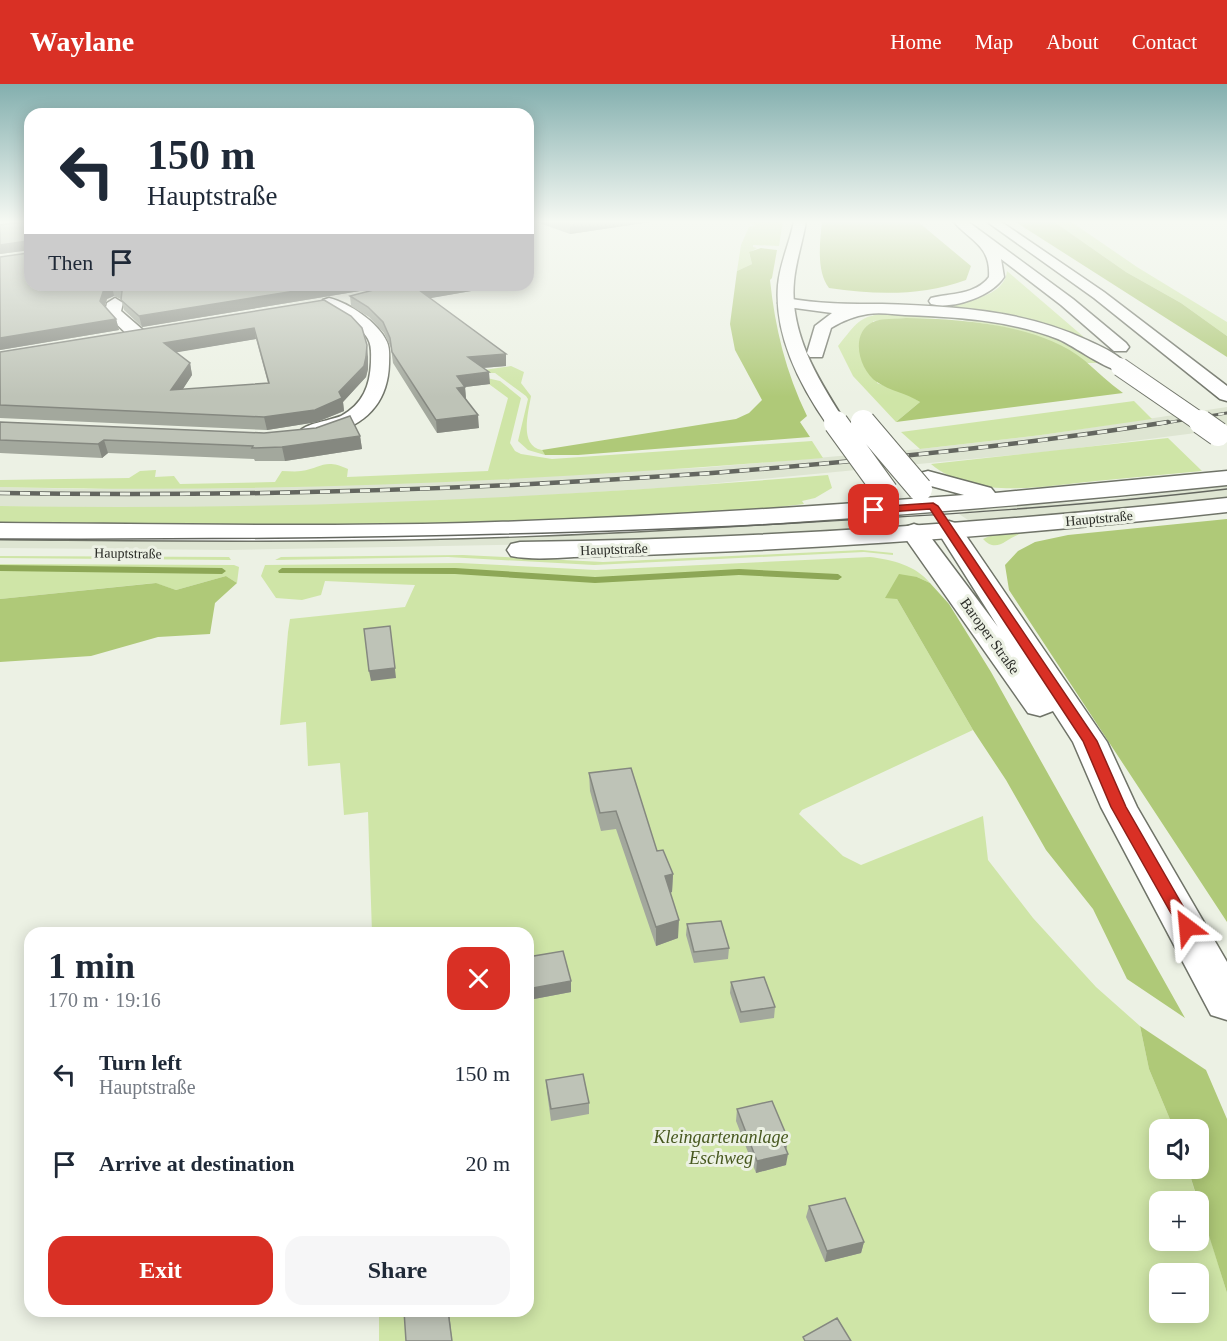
<!DOCTYPE html>
<html lang="en">
<head>
<meta charset="utf-8">
<style>
	body { margin:0; font-family:Georgia,serif; background:#f6f6f7; color:#1f2937; height:100vh; display:flex; flex-direction:column; font-size:22px; white-space:nowrap }
	* { box-sizing:border-box; margin:0 }
	p { font-size:20px; color:#747a83 }
	.icon { flex:none; width:33px; height:33px; fill:none; stroke:currentColor; stroke-width:2; stroke-linecap:round; stroke-linejoin:round }
	.map { position:relative; flex:1; overflow:hidden }
	.sheet { position:absolute; left:24px; top:843px; width:510px; height:390px; display:flex; flex-direction:column; background:#fff; border-radius:18px; box-shadow:0 3px 15px #0003 }
	.sheet>* { flex:none }
	.top-card { position:absolute; left:24px; top:24px; width:510px; height:183px; border-radius:18px; box-shadow:0 3px 15px #0003; background:#fff; color:#1f2937; overflow:hidden }
	.fabs { position:absolute; left:1149px; top:1035px; display:grid; gap:12px }
	.fabs a { display:grid; place-items:center; width:60px; height:60px; border-radius:12px; background:#fff; box-shadow:0 3px 15px #0003; font-size:30px }
	.pin { position:absolute; display:grid; place-items:center; width:51px; height:51px; color:#fff; margin:-26px; border-radius:12px; box-shadow:0 3px 9px #0006 }
	.me { position:absolute; width:66px; margin:-33px; rotate:331deg; stroke-linejoin:round; filter:drop-shadow(0 0 4px #0008) }
	.turn { display:flex; align-items:center; gap:21px; height:126px; padding:0 24px; font-size:27px }
	.turn .icon { width:78px; height:78px; stroke-width:2.5 }
	.turn b { display:block; font-size:42px; line-height:51px }
	.then { display:flex; align-items:center; height:57px; padding:0 24px; background:#0003; gap:12px; font-size:22px }
	.round { display:grid; place-items:center; flex:none; width:63px; height:63px; border-radius:18px; background:#f6f6f7 }
	.overview { display:flex; align-items:center; justify-content:space-between; height:102px; padding:0 24px }
	h1 { font-size:36px; font-weight:600; line-height:45px }
	.button { display:flex; gap:12px; margin-top:auto; padding:12px 24px }
	.button a { flex:1; height:69px; border-radius:18px; background:#d93025; color:#fff; font-size:24px; font-weight:600; line-height:69px; text-align:center }
	.button a+a { background:#f6f6f7; color:#1f2937 }
	ul { padding:0; list-style:none }
	li { display:flex; align-items:center; gap:18px; height:90px; padding:0 24px }
	li div { flex:1 }
	li b { display:block; font-size:22px }
	li em { font-style:normal }
	header { display:flex; align-items:center; gap:36px; box-sizing:border-box; height:84px; padding:0 30px; background:#d93025; color:#fff }
	header strong { font-size:28px }
	nav { display:flex; gap:33px; margin-inline-start:auto; font-size:21px }
	.map>svg:first-child { display:block }
	.built { fill:#dee5d2 }
	.green { fill:#cfe5a7; fill-rule:evenodd }
	.forest { fill:#afc978 }
	.lines { fill:none; stroke-linecap:round; stroke-linejoin:round }
	.stream { fill:#8da756; fill-rule:evenodd }
	.minor-casing { stroke:#6f7368; stroke-width:3 }
	.major-casing { stroke:#6f7368; stroke-width:3 }
	.highway-casing { stroke:#6f7368; stroke-width:3 }
	.minor { fill:#fff; fill-rule:evenodd }
	.major { fill:#fff; fill-rule:evenodd }
	.highway { fill:#fff; fill-rule:evenodd }
	.tram { stroke:#63665f; stroke-width:1.5 }
	.rail-far1-casing { stroke:#63665f; stroke-width:3 }
	.rail-casing { stroke:#63665f; stroke-width:4.5 }
	.rail-far1 { stroke:#ecf1e4; stroke-width:2; stroke-dasharray:6; stroke-linecap:butt }
	.rail { stroke:#ecf1e4; stroke-width:3; stroke-dasharray:10; stroke-linecap:butt }
	.major-bridge-far1-casing { stroke:#6f7368; stroke-width:20; stroke-linecap:butt }
	.major-bridge-casing { stroke:#6f7368; stroke-width:26; stroke-linecap:butt }
	.highway-bridge-far1-casing { stroke:#6f7368; stroke-width:20; stroke-linecap:butt }
	.highway-bridge-casing { stroke:#6f7368; stroke-width:26; stroke-linecap:butt }
	.major-bridge-far1 { stroke:#fff; stroke-width:18 }
	.major-bridge { stroke:#fff; stroke-width:24 }
	.highway-bridge-far1 { stroke:#fff; stroke-width:18 }
	.highway-bridge { stroke:#fff; stroke-width:24 }
	.wall { fill:#a3a89d; fill-rule:evenodd }
	.shaded-wall { fill:#858880 }
	.building { fill:#bec3b7; stroke:#858880; stroke-width:1.5; fill-rule:evenodd }
	.route { fill:#d93025; stroke:#8d1f18; stroke-width:1.5 }
	.labels { text-anchor:middle; stroke-width:6; stroke-linejoin:round; paint-order:stroke }
	.far-street-label { font-size:14px; fill:#2a2c27; stroke:#ecf1e4 }
	.street-label { font-size:15px; fill:#2a2c27; stroke:#ecf1e4 }
	.near-park-label { font-size:18px; font-style:italic; fill:#47581f; stroke:#ecf1e4 }
</style>
</head>
<body>
<header>
<strong>Waylane</strong>
<nav><a>Home</a><a>Map</a><a>About</a><a>Contact</a></nav>
</header>
<div class="map">
<svg width="1227" height="1257" viewBox="0 0 1227 1257">
	<rect width="100%" height="100%" fill="#ecf1e4"/>
	<!-- built -->
	<path class="built" d="M1227 323V345L1055 367 677 403 502 414 309 422 110 424 0 422V403L84 405 700 384 920 365 1041 351Z
		M1227 402V415L1150 424 971 438 959 430 972 425 1092 417Z
		M869 433 874 435 877 442 865 446 549 460 230 466 0 464V452Z"/>
	<!-- green -->
	<path class="green" d="M744 137H783L779 162 753 161V163L757 164 749 169 752 180 737 187 741 161 749 143 755 141Z
		M1053 137H1070L1137 183 1227 238V252L1181 219 1126 188Z
		M1007 187 1085 254 1036 238 919 222C946 220 1004 219 1007 187Z
		M888 229C950 232 1051 234 1097 279H1087L993 241 949 234H906L873 237 877 299 907 310 920 318 896 338 853 292 838 262C857 239 858 232 888 229Z
		M511 282 524 288 521 299 531 312C528 330 519 362 542 366L545 371 528 366 518 357 528 315 526 312 495 289H463Z
		M478 292 500 297 521 314 510 359 515 367 521 370 552 375 812 357 823 374C549 396 275 410 0 403V396L129 394 140 387 156 386 155 393 174 392 180 400 275 398 282 387C288 387 295 388 301 387 322 384 324 374 348 385L347 393 488 387 508 314Z
		M1134 317 1152 335 1041 351 920 365 901 348Z
		M1168 354 1202 387C1167 390 1131 394 1096 397 1044 402 975 417 931 380Z
		M828 391 832 404 815 414 802 417 804 420C693 434 580 437 468 440 312 443 156 441 0 440V422C277 427 552 414 828 391Z
		M1114 441C1085 444 1048 443 1020 450 1006 454 997 470 983 455 1003 444 1091 438 1114 441Z
		M862 466 893 469V471L864 468 594 481 448 473 275 476 281 473 463 471 603 478Z
		M0 472 229 473 231 476 0 474Z
		M870 473C893 476 915 481 930 499L917 493 897 515 973 646 802 726 799 730 843 772 861 781 983 732 988 776 1033 834 1096 903 1140 942 1149 985 1174 1045 1160 1046V1084L1188 1085 1198 1118H1160V1156H1198L1199 1118 1227 1209V1257H379V1227H528V849H372L368 728 344 731 340 679 308 682 306 638 280 641 288 548 290 535 405 523 415 501 325 497 321 511 302 516 276 514 261 492 265 481 460 479 596 486ZM1160 1190H1198V1228H1160Z
		M0 480 234 481 239 483 237 499 226 492 176 506 155 499 0 515Z"/>
	<!-- forest -->
	<path class="forest" d="M822 137H917L971 182 966 196C921 212 877 211 829 204 816 187 820 158 822 137Z
		M1014 137H1053L1126 188 1181 219 1227 252V273Z
		M761 164 777 166 772 194 770 196C775 244 786 289 807 332L800 338 810 353 578 371H545L542 366 736 335 749 329 762 316 735 266 730 240 737 187 752 180 749 168Z
		M906 234C961 235 1039 240 1084 276 1097 287 1109 299 1123 309L896 338 920 318C906 309 890 307 877 298 859 286 849 249 873 238 881 234 897 235 906 234Z
		M1227 435V838L1009 506 1005 481 1018 467 1035 458 1068 451Z
		M899 490 917 493 930 499 949 520 991 588 1185 934 1127 895 1093 825 1046 766 1006 696 973 646 897 515 885 514Z
		M226 492 237 499 215 519 210 550 158 553 91 572 0 578V515L156 499 176 506Z
		M1140 942 1206 986 1227 1035V1209L1188 1085 1198 1084V1046L1174 1045 1149 985Z"/>
	<g class="lines">
		<!-- stream -->
		<path class="stream" d="M0 481 222 484 226 487 222 490 0 487Z
			M282 484H455L595 493 739 485 838 490 842 493 838 496 739 491 595 499 455 490 279 489 278 487Z"/>
		<!-- minor casing -->
		<g class="minor-casing">
			<path id="minor" d="M115 214 123 219 121 227 143 246 146 250 143 254H131L107 231 105 228 107 219Z
				M329 214C349 219 378 238 387 258 390 265 389 273 389 280 388 315 370 337 337 348 326 352 313 356 301 354L298 349C305 339 329 337 341 332 363 320 370 302 371 278 371 271 372 262 368 255 360 240 338 231 323 222L321 219 323 216Z
				M949 437 958 440 1107 658 1137 723 1227 878V936L1211 931 1101 723 1073 658 1053 627 1040 632 1028 629 901 448 905 443 914 440 923 443 998 543 936 445 940 440Z"/>
		</g>
		<!-- major casing -->
		<g class="major-casing">
			<path id="major" d="M794 137H806C803 157 796 176 794 197 789 250 819 297 846 339L843 343 836 345 829 343C800 302 774 252 778 201 780 179 790 158 794 137Z
				M928 387 991 404 995 409 1227 387V401C973 427 718 447 463 454 309 458 154 456 0 455V439C155 440 310 443 466 439 632 434 798 424 964 411L920 399 916 394 920 389Z
				M1227 414V428C1048 448 868 462 688 469 650 471 612 472 574 473 554 474 531 476 511 472L507 466 511 460 520 458C756 455 992 439 1227 414Z"/>
		</g>
		<!-- highway casing -->
		<g class="highway-casing">
			<path id="highway" d="M953 137H967L1073 215 1126 259 1129 263 1126 267H1114L1061 221 1001 175 1004 193C992 212 953 226 931 220L929 217 931 214C950 209 976 211 989 193 991 161 970 157 953 137Z
				M986 137H1000L1104 208 1227 302V317L1220 315 1094 214Z
				M786 214C818 220 849 220 882 220 952 222 1023 226 1087 256 1100 262 1121 271 1129 283L1127 287C1112 291 1075 262 1058 255 1009 236 956 233 905 231 893 230 879 228 868 230 855 232 842 237 831 244L822 273H810L807 269 815 242 832 229 780 222 778 219 780 216Z"/>
		</g>
		<!-- minor -->
		<use href="#minor" class="minor"/>
		<!-- major -->
		<use href="#major" class="major"/>
		<!-- highway -->
		<use href="#highway" class="highway"/>
		<!-- tram -->
		<path class="tram" d="M0 455C266 456 531 453 796 439 940 431 1084 422 1227 405"/>
		<!-- rail-far1 casing -->
		<g class="rail-far1-casing">
			<path id="rail-far1" d="M1159 340 1227 329"/>
		</g>
		<!-- rail casing -->
		<g class="rail-casing">
			<path id="rail" d="M0 409C238 413 475 406 712 389 865 377 1017 362 1168 338"/>
		</g>
		<!-- rail-far1 -->
		<use href="#rail-far1" class="rail-far1"/>
		<!-- rail -->
		<use href="#rail" class="rail"/>
		<!-- major-bridge-far1 casing -->
		<g class="major-bridge-far1-casing">
			<path id="major-bridge-far1" d="M862 337 864 340"/>
		</g>
		<!-- major-bridge casing -->
		<g class="major-bridge-casing">
			<path id="major-bridge" d="M863 338 920 405
				M836 339 886 408"/>
		</g>
		<!-- highway-bridge-far1 casing -->
		<g class="highway-bridge-far1-casing">
			<path id="highway-bridge-far1" d="M1120 283 1203 340"/>
		</g>
		<!-- highway-bridge casing -->
		<g class="highway-bridge-casing">
			<path id="highway-bridge" d="M1201 338 1218 350"/>
		</g>
		<!-- major-bridge-far1 -->
		<use href="#major-bridge-far1" class="major-bridge-far1"/>
		<!-- major-bridge -->
		<use href="#major-bridge" class="major-bridge"/>
		<!-- highway-bridge-far1 -->
		<use href="#highway-bridge-far1" class="highway-bridge-far1"/>
		<!-- highway-bridge -->
		<use href="#highway-bridge" class="highway-bridge"/>
	</g>
	<!-- wall -->
	<path class="wall" d="M28 137H30V201H383L366 206 142 243 124 226 121 215 114 212 107 215 105 222 116 235 119 246 0 266V173L28 169 30 166 0 170V141Z
		M528 137H657L570 150 536 138Z
		M477 206 430 214 506 270V282L483 284 490 300 465 303 466 315 479 344 437 349 393 279 391 264 384 249 369 233 351 222 350 212Z
		M324 216 368 273V285L366 293 343 318 344 327 317 338 267 346 0 334V268ZM256 255 268 299 182 306 192 291 190 279 176 268Z
		M0 338 264 349 360 352 362 365 285 377H255L254 375 108 369 102 374 0 369Z
		M589 689 657 767 673 790 672 808 670 809 678 854 656 862 616 745 601 747 590 707Z
		M687 840 729 864 728 875 694 879 686 851Z
		M528 873 571 897V908L534 915 528 889Z
		M731 898 775 923 774 934 740 939 730 909Z
		M546 996 589 1019V1030L551 1037 547 1008Z
		M737 1025 788 1055 786 1066V1081L756 1089 736 1037Z
		M809 1122 864 1158 861 1169 825 1178 806 1133Z"/>
	<!-- shaded-wall -->
	<path class="shaded-wall" d="M599 137H657L570 150V141Z
		M27 157 30 166 0 170V161Z
		M333 201H383L366 206 142 243 139 232Z
		M447 201H476L477 206 420 216 419 206Z
		M112 202 114 212 107 215 103 227 100 217 104 205Z
		M116 235 119 246 0 266V254Z
		M254 244 256 255 167 270 164 259Z
		M367 261 368 273V285L366 293 343 318 344 327 317 338 267 346 264 333 339 308Z
		M506 270V282L469 285 468 273Z
		M190 279 192 291 174 319 171 306Z
		M489 288 490 300 465 303 466 315 458 316 457 292Z
		M478 331 479 344 437 349 436 336Z
		M360 352 362 365 285 377 282 363Z
		M104 356 108 369 102 374 98 360Z
		M390 542 396 594 371 597 369 587Z
		M673 790 672 808 664 810 665 792Z
		M679 836 678 854 656 862V843Z
		M571 897V908L534 915 533 904Z
		M788 1055 786 1066 782 1056Z
		M788 1070 786 1081 756 1089 757 1077Z
		M864 1158 861 1169 825 1178 827 1167Z
		M448 1227H449L452 1257Z"/>
	<!-- building -->
	<path class="building" d="M28 137H30V201H333L139 232 121 216 122 207 112 202 104 205 100 217 116 235 0 254V173L28 169 29 167 30 159 27 157 0 161V141Z
		M558 137H599L570 141Z
		M393 201H447L419 206 506 270 468 273 489 288 457 292 465 303 457 304 478 331 436 336 392 268 390 254 383 238 368 223 350 212Z
		M324 216 351 232 362 244 367 261 366 273 364 282 339 308 342 314 315 326 264 333 0 321V268ZM254 244 269 299 171 306 190 279 164 259Z
		M350 332 360 352 282 363 252 364 253 362 104 356 98 360 0 356V338L264 349 316 344Z
		M390 542 395 584 369 587 364 545Z
		M631 684 657 767 663 766 673 790 665 792 679 836 656 843 616 727 600 729 589 689Z
		M721 837 729 864 694 868 687 840Z
		M563 867 571 897 533 904 528 881V873Z
		M764 893 775 923 741 928 731 898Z
		M583 990 589 1019 551 1025 546 996Z
		M772 1017 788 1055 782 1056 788 1070 757 1077 737 1025Z
		M845 1114 864 1158 827 1167 809 1122Z
		M404 1227H448L452 1257H406Z
		M837 1234 851 1257H805L803 1253Z"/>
	<!-- sky -->
	<linearGradient id="sky" x2="0" y2="1"><stop stop-color="#83afae"/><stop offset="0.44" stop-color="#f6f9f3"/><stop offset="1" stop-color="#f6f9f3" stop-opacity="0"/></linearGradient>
	<rect width="1227" height="313" fill="url(#sky)"/>
	<!-- route -->
	<path class="route" d="M933 419 938 422 1097 657 1126 723 1195 843 1193 847 1187 849 1181 847 1111 723 1083 657 930 425 874 429 869 426 874 423Z"/>
	<g class="labels">
		<!-- far-street labels -->
		<g class="far-street-label">
			<text transform="translate(1099 434) rotate(-5)" y="5">Hauptstraße</text>
			<text transform="translate(614 465) rotate(-2)" y="5">Hauptstraße</text>
			<text transform="translate(128 469) rotate(1)" y="5">Hauptstraße</text>
		</g>
		<!-- street labels -->
		<g class="street-label">
			<text transform="translate(990 552) rotate(54)" y="5">Baroper Straße</text>
		</g>
		<!-- near-park labels -->
		<g class="near-park-label">
			<text x="721" y="1059">Kleingartenanlage<tspan x="721" dy="21">Eschweg</tspan></text>
		</g>
	</g>
</svg>
<div class="fabs">
<a><svg class="icon" aria-label="sound" viewBox="0 0 24 24"><path d="M4 9h4l5-4v14l-5-4H4zM17 9q2 3 0 6"/></svg></a>
<a>+</a>
<a>−</a>
</div>
<div class="pin" style="left:874px;top:426px;background:#d93025"><svg class="icon" aria-label="arrive" viewBox="0 0 24 24"><path d="M6 21V4h12l-3 4 3 4H6"/></svg></div>
<svg class="me" style="left:1187px;top:843px" viewBox="-20 -20 40 40"><path d="M0-17L14 15 0 8-14 15z" fill="#d93025" stroke="#fff" stroke-width="4"/></svg>
<div class="top-card">
<div class="turn"><svg class="icon" aria-label="left" viewBox="0 0 24 24"><path d="M17 20v-9H6M10 6l-5 5 5 5"/></svg><div><b>150 m</b>Hauptstraße</div></div>
<div class="then">Then<svg class="icon" aria-label="arrive" viewBox="0 0 24 24"><path d="M6 21V4h12l-3 4 3 4H6"/></svg></div>
</div>
<section class="sheet">
<div class="overview"><div><h1>1 min</h1><p>170 m · 19:16</p></div><a class="round" style="background:#d93025;color:#fff"><svg class="icon" aria-label="close" viewBox="0 0 24 24"><path d="M6 6l12 12M18 6L6 18"/></svg></a></div>
<ul>
<li><svg class="icon" aria-label="left" viewBox="0 0 24 24"><path d="M17 20v-9H6M10 6l-5 5 5 5"/></svg><div><b>Turn left</b><p>Hauptstraße</p></div><em>150 m</em></li>
<li><svg class="icon" aria-label="arrive" viewBox="0 0 24 24"><path d="M6 21V4h12l-3 4 3 4H6"/></svg><div><b>Arrive at destination</b></div><em>20 m</em></li>
</ul>
<div class="button"><a>Exit</a><a>Share</a></div>
</section>
</div>
</body>
</html>
